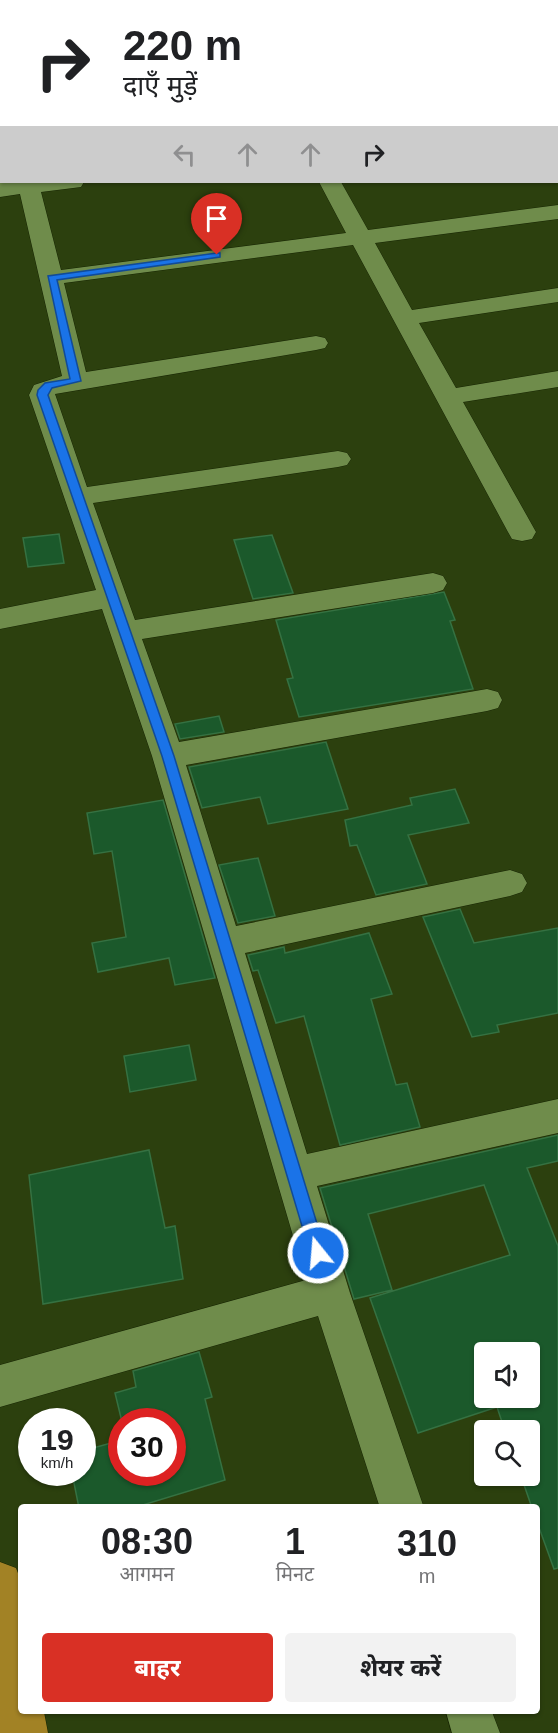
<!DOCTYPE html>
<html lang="hi">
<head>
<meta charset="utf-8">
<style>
	body { margin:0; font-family:Helvetica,"Noto Sans Devanagari",sans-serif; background:#f2f2f2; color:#202124; height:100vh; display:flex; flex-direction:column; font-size:22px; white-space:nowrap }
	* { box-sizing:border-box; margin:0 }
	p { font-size:20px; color:#757577 }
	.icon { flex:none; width:33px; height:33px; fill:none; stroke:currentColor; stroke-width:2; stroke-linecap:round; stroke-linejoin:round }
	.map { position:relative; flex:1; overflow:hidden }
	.drawer { position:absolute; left:18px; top:1504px; width:522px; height:210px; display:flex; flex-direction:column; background:#fff; border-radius:6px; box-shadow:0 2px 4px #0004 }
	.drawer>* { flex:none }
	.hud { position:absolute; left:0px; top:0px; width:558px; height:183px; box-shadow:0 2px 4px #0004; background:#fff; color:#202124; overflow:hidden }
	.controls { position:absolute; left:474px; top:1342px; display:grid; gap:12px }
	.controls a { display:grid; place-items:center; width:66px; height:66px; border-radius:6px; background:#fff; box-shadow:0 2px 4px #0004; font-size:30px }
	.speed { position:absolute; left:18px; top:1408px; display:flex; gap:12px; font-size:30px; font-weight:700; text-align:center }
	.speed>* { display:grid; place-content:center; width:78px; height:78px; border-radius:50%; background:#fff; box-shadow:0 2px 4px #0004; line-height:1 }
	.speed small { font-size:15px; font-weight:400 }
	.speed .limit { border:9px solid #d22; background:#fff; color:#111 }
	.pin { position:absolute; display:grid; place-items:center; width:51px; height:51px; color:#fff; margin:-62px -26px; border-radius:50% 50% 50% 0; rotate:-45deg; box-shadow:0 0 6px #0007 }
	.pin .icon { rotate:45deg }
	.me { position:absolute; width:66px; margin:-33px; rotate:343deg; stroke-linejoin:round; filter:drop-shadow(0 0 4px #0008) }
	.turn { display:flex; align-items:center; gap:21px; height:126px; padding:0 24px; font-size:27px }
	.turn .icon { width:78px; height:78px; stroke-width:2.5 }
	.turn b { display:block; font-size:42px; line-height:51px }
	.lanes { display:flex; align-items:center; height:57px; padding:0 24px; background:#0003; justify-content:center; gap:30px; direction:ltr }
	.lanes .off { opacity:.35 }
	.eta { display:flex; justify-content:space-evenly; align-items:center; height:102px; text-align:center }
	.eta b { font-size:36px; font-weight:700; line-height:42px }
	.button { display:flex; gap:12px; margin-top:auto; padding:12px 24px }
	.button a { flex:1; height:69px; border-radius:6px; background:#d93025; color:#fff; font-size:24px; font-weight:700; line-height:69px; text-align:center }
	.button a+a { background:#f2f2f2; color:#202124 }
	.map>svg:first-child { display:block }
	.building { fill:#1b592b; stroke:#357142; stroke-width:1.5; fill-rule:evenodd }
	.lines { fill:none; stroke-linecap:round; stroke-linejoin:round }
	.minor-casing { stroke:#172503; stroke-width:1 }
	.major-casing { stroke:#172503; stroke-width:1 }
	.minor { fill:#6f8c4b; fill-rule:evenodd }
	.major { fill:#a28225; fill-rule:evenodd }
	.route { fill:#1a73e8; stroke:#114b97; stroke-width:1.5 }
</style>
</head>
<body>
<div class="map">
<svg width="558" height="1733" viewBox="0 0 558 1733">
	<rect width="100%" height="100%" fill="#2c400e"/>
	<!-- building -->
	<path class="building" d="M59 534 64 563 28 567 23 538Z
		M272 535 293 593 253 599 234 540Z
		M444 592 455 620 450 621 473 689 299 717 287 679 293 678 276 620Z
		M219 716 224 732 180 739 175 724Z
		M326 742 348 809 268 824 260 797 202 808 189 767Z
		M455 789 469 823 408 835 427 884 376 895 357 845 350 846 345 820 412 805 410 798Z
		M163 800 215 978 175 985 169 958 98 972 92 943 126 937 112 851 94 854 87 813Z
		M258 858 275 916 238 923 219 865Z
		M460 909 474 943 558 928V1013L497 1025 499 1032 472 1037 423 917Z
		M369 933 392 994 371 999 396 1085 407 1083 420 1127 340 1145 304 1016 276 1023 258 970 253 971 248 955 284 947 285 953Z
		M189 1045 196 1080 130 1092 124 1056Z
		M558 1135V1161L527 1168 558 1246V1568L554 1569 537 1522V1508H532L521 1476H530V1431H505L497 1407 418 1433 370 1298 510 1255 484 1185 368 1214 392 1290 354 1299 320 1188ZM484 1353H530V1398H484Z
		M149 1150 165 1228 175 1226 183 1279 43 1304 29 1175Z
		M199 1352 212 1397 205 1399 225 1480 133 1508H79L72 1473H82V1451L122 1440V1473H172V1422H122L115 1393 136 1387 133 1371Z"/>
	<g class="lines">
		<!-- minor casing -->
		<g class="minor-casing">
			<path id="minor" d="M23 0H41L42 2H22Z
				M95 0H113L114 2H95Z
				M221 0H239L240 2H221Z
				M320 0H353L319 2Z
				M433 0H451L452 2H433Z
				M0 28H2V40H0Z
				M556 44H558V56H556Z
				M556 120H558V132H556Z
				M556 155H558V169H556Z
				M17 182H84L81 187 41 192 61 270 346 233 319 182H341L368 230 558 205V219L375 243 412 310 558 288V302L419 323 456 388 558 371V387L463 402 536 532 532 539 522 541 512 539 508 532 353 245 64 283 86 372 316 336 325 338 328 343 325 348 316 350 55 394 87 487 338 451 347 453 351 459 347 465 338 467 93 503 135 620 433 573 443 576 447 583 443 590 433 593 142 639 179 742 487 689 498 692 502 700 498 708 487 711 186 765 236 926 510 870 522 874 527 883 522 892 510 896 245 953 307 1154 558 1099V1133L317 1186 350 1293 424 1508H380L318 1316 0 1407V1365L306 1280 152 756 102 609 0 629V609L96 590 29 395 34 385 62 376 20 194 0 197V183Z
				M446 1712H492L500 1733H452Z"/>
		</g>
		<!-- major casing -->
		<g class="major-casing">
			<path id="major" d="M0 1562 16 1568 21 1581V1712H44L48 1733H0Z"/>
		</g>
		<!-- minor -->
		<use href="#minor" class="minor"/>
		<!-- major -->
		<use href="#major" class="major"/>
	</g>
	<!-- route -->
	<path class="route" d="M217 253H220V257L57 280 81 381 52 388 48 395 174 756 326 1253 324 1259 318 1261 312 1259 310 1253 162 756 37 395 38 390 45 383 70 379 48 276Z"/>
</svg>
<div class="controls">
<a><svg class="icon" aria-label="sound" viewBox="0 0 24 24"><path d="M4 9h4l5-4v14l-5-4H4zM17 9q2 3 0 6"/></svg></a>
<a><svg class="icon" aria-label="search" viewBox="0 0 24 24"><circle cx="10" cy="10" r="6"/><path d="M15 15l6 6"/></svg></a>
</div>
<div class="speed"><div>19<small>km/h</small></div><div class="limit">30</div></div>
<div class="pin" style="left:217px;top:255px;background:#d93025"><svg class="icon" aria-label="arrive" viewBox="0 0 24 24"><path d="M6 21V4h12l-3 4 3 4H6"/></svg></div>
<svg class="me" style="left:318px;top:1253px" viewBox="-20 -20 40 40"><circle r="17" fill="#1a73e8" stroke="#fff" stroke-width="3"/><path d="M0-11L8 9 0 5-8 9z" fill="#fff"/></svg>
<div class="hud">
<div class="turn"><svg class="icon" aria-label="right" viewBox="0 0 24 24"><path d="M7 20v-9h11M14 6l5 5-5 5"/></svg><div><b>220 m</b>दाएँ मुड़ें</div></div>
<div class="lanes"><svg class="icon off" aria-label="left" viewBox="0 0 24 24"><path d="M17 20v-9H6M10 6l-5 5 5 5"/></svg><svg class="icon off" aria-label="ahead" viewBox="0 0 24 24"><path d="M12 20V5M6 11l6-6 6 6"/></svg><svg class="icon off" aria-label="ahead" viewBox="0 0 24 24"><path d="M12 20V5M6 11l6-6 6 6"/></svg><svg class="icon" aria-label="right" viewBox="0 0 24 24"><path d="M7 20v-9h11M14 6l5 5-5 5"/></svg></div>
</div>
<section class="drawer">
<div class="eta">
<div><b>08:30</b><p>आगमन</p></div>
<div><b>1</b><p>मिनट</p></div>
<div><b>310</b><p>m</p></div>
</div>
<div class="button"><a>बाहर</a><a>शेयर करें</a></div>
</section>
</div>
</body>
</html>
